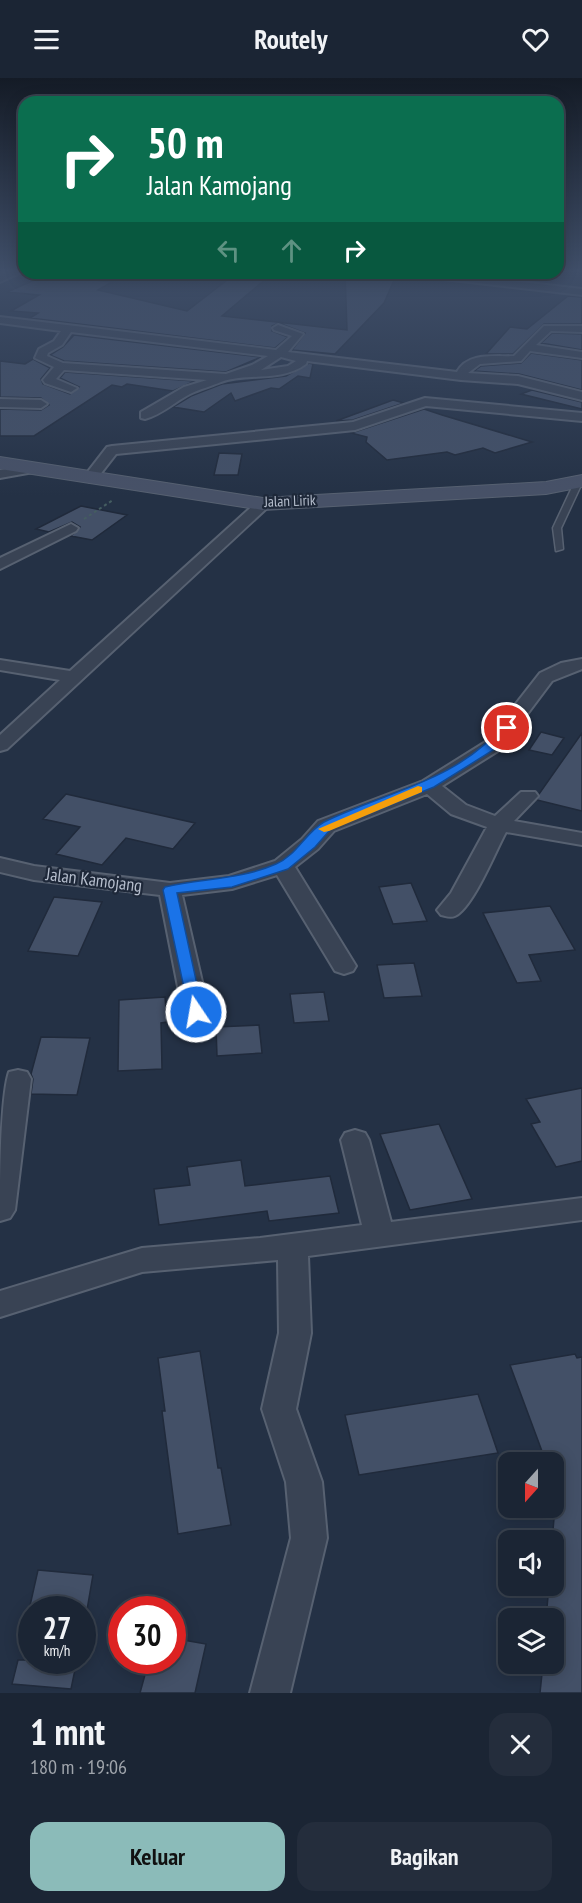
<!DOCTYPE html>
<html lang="id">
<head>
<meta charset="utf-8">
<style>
	body { margin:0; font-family:"PT Sans Narrow",sans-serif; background:#242d3c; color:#f1f3f6; height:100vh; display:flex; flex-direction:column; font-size:22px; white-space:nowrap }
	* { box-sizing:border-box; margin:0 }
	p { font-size:20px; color:#a0a5ac }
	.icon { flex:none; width:33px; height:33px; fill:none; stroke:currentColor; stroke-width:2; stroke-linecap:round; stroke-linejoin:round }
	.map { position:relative; height:1615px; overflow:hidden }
	.drawer { display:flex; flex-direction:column; background:#1b2534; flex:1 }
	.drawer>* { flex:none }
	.top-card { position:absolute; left:18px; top:18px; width:546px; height:183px; border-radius:18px; box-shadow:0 3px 15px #0003,0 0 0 2px #39424f; background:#0b6e4f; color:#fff; overflow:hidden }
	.needle { width:39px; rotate:201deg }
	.fabs { position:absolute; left:498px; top:1374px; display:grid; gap:12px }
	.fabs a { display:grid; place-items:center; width:66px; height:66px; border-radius:12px; background:#1b2534; box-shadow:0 3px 15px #0003,0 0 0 2px #39424f; font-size:30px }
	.speed { position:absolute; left:18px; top:1518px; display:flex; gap:12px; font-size:30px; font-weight:700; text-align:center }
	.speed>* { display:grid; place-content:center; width:78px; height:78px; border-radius:50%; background:#1b2534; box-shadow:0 3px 15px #0003,0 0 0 2px #39424f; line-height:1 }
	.speed small { font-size:15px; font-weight:400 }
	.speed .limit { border:9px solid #d22; background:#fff; color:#111 }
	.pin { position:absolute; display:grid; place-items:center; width:51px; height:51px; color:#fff; margin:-26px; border:3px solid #fff; border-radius:50%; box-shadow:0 2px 6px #0007 }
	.me { position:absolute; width:66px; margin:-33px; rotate:348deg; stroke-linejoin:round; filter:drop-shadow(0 0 4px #0008) }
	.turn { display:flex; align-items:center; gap:21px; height:126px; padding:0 30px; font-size:27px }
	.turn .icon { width:78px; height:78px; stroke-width:2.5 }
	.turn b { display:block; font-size:42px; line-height:51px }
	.lanes { display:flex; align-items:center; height:57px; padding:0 30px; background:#0003; justify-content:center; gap:30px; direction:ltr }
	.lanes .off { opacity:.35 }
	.round { display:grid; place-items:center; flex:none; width:63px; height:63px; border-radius:18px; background:#242d3c }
	.headline { display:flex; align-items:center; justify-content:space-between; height:102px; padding:0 30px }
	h1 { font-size:36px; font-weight:700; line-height:45px }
	.action { display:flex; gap:12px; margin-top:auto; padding:12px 30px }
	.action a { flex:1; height:69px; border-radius:18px; background:#8bbbb9; color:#111; font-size:24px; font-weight:700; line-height:69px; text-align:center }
	.action a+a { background:#242d3c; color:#f1f3f6 }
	header { display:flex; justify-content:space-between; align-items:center; height:78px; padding:0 30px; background:#1b2534; font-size:27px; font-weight:700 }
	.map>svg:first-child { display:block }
	.building { fill:#435067; stroke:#202a3b; stroke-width:1.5 }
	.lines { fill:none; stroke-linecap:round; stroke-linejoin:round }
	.service-casing { stroke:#576171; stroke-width:3 }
	.minor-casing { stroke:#576171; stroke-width:4 }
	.secondary-casing { stroke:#576171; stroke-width:2 }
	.path { stroke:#455d61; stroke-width:2; stroke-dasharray:3 3; stroke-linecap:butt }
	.service { fill:#394354; fill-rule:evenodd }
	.minor { fill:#394354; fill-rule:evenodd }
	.secondary { fill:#475167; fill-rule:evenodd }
	.route { fill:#1a73e8; stroke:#114b97; stroke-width:1.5 }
	.slow { fill:#f59e0b }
	.labels { text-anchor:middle; stroke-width:4.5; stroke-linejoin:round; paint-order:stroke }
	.far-street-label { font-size:15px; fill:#b6becd; stroke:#1e2839 }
	.street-label { font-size:18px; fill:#b6becd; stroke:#1e2839 }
</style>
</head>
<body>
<header><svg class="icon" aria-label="menu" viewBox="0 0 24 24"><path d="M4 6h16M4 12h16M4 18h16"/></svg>Routely<svg class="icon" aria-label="heart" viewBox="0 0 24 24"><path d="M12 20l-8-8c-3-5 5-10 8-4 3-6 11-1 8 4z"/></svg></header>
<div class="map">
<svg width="582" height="1615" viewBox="0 0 582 1615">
	<rect width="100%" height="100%" fill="#243145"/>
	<!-- building -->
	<path class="building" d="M273 195 222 238 347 252 345 195 395 200 384 225 335 276 292 272 305 255 279 245 272 248V253L288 259 275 270 30 240 38 235 11 233 39 217 7 214 46 197 112 204 98 212 187 233 235 196Z
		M568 218 582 219V246H544L513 276H486L510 249 527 251Z
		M552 255 582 256V272L541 265Z
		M74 257 261 279 226 294 64 283 50 277 63 269Z
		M531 275 582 282V312L519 296 474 293 481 288 521 285Z
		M33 281 50 290 41 301 43 306 70 316 79 309 60 300 65 294 195 303 173 313 127 306 122 309 112 307 34 358H0V331L41 332 49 327 41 320 0 319V283L25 286Z
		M309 285 313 286 310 300 298 298 279 311 271 310 235 323 231 315 204 334 173 329 191 318 222 306 286 298Z
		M532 312 582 324V331L521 316Z
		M393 322 404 325 353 342 336 343Z
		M424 331 442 337 532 364 495 375 483 370 455 377 447 374 387 382 366 364 367 359 351 355Z
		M219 375 242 376 238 397H214Z
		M81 428 127 437 92 462 71 458 80 449 72 444 49 454 36 451Z
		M541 654 564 660 552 677 529 672Z
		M582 655V733L537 722 539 716Z
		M66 716 195 745 173 771 126 760 102 787 56 776 80 749 43 741Z
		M411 805 427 843 393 846 379 809Z
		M54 819 102 824 78 878 28 873Z
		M550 828 575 872 529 877 541 903 517 905 483 835Z
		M414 885 422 918 384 920 377 887Z
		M324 914 329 943 294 945 290 916Z
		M165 919 167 944 161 945 162 991 118 993 119 922Z
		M259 947 262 975 217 978 216 949Z
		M41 959 90 960 77 1017 31 1016 33 1001 31 996Z
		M582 1010V1083L556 1089 531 1046 540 1044 526 1021Z
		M439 1046 472 1121 410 1132 380 1056Z
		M241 1082 245 1108 330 1098 339 1135 269 1143 267 1133 159 1147 154 1111 190 1107 187 1089Z
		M200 1273 218 1390H221L231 1447 178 1456 162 1333H165L158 1280Z
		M575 1276 577 1280 582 1279V1615H540L543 1586H554V1540H546L549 1508H554L553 1452 559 1384H546L510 1287Z
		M478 1316 498 1375 359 1397 345 1337Z
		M38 1492 93 1497 87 1532H29Z
		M172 1560 206 1566 195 1615H140L149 1582H172Z
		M18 1582H77L71 1611 12 1606Z"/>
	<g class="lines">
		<!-- service casing -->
		<g class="service-casing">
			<path id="service" d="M575 403 582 405 561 450 563 471 556 473 553 450Z"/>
		</g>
		<!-- minor casing -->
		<g class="minor-casing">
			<path id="minor" d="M12 192 24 193 0 204V197Z
				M413 195H443L582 211V217L418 198Z
				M0 239 276 272 292 258 274 252 273 250 278 247 303 256 288 274 457 294C468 274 494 279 514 278L544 248H582V254L551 253 536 267 582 274V280L530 273 521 283 480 286 468 295 518 298 582 314V322L518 306 461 302 307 283 306 286C280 305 249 294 221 304 212 308 200 311 190 316 176 323 161 337 145 341L141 340V334L184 309 207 302 64 292 56 301 77 310 71 314 45 305 43 302 54 289 35 280 39 271 54 263 61 253 0 245ZM71 254 268 278 252 287 226 296 63 285 47 278 48 275 62 267ZM281 279 296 283 288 288 261 292Z
				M425 320 582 335V343L426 328 355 352 116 376 95 403 90 404 83 400 107 369 112 368 353 344Z
				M0 321 41 322 47 326 41 330 0 329Z
				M34 386 41 390 39 393 0 400V392Z
				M263 422 270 426 268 429 7 671 0 673V657L60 602 0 592V582L70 593 258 423Z
				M71 446 78 450 76 453 0 491V480Z
				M582 581V591L552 603 501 671 442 708 466 727 495 738 521 714H535L538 718 514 743 582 755V767L506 754C496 772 473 830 455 838 450 840 446 838 441 837L437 832 451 815 487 749 451 736 427 716 334 753 318 771 295 789 356 888 353 893 344 896 335 893 277 797 232 811 182 817 209 934 205 940 196 942 187 940 183 934 160 817 34 802 0 794V780L34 788 170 805 229 798 275 783 302 761 318 743 423 703 487 663 540 595 561 585Z
				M18 992 27 994 31 1001 15 1132 10 1140 0 1143C0 1109 0 1021 9 994Z
				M355 1052 365 1055 369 1062 391 1144 582 1120V1142L308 1178 311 1255 296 1331 322 1404 327 1460 290 1615H250L291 1460 286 1404 262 1331 279 1255 278 1182 142 1194 0 1239V1213L142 1170 260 1160 362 1147 341 1062 345 1055Z"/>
		</g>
		<!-- secondary casing -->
		<g class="secondary-casing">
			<path id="secondary" d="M0 379 263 420 546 404 582 397V409L546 416 263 432 0 391Z"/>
		</g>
		<!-- path -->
		<path class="path" d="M84 441 113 422"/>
		<!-- service -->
		<use href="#service" class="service"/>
		<!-- minor -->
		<use href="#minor" class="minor"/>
		<!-- secondary -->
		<use href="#secondary" class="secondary"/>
	</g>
	<!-- sky -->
	<linearGradient id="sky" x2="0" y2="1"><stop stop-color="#141b26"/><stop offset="0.46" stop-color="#3f4e68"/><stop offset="1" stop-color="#3f4e68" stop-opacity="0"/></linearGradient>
	<rect width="582" height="418" fill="url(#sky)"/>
	<!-- route -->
	<path class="route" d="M503 647 513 650 498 669 434 709 331 751 315 769 288 791 232 809 177 815 203 934 196 939 190 938 163 812 165 809C202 800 240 802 276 786 296 778 306 754 324 744 384 714 459 703 503 647Z"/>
	<!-- slow -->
	<path class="slow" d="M418 708 422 709V714L329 753 324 754 318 751Z"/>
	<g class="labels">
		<!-- far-street labels -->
		<g class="far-street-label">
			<text transform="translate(290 423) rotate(-2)" y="5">Jalan Lirik</text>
		</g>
		<!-- street labels -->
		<g class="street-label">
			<text transform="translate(94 802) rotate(7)" y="6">Jalan Kamojang</text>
		</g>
	</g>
</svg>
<div class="fabs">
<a><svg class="needle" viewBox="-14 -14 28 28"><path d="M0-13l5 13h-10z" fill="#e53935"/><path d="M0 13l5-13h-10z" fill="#a0a5ac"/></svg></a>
<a><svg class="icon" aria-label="sound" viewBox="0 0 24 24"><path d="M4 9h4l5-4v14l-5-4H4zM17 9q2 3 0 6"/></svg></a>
<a><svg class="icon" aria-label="layers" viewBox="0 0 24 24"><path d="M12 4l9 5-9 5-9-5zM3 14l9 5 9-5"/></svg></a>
</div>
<div class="speed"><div>27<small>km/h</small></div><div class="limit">30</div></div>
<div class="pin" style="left:507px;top:650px;background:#d93025"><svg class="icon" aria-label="arrive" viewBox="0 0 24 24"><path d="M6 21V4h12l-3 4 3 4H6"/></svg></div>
<svg class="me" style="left:196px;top:934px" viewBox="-20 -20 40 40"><circle r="17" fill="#1a73e8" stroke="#fff" stroke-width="3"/><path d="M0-11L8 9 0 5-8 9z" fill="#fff"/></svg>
<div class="top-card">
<div class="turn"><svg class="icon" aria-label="right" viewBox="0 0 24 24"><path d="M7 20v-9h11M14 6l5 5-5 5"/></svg><div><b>50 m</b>Jalan Kamojang</div></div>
<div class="lanes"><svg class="icon off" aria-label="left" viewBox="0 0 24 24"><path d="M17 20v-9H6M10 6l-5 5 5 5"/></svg><svg class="icon off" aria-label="ahead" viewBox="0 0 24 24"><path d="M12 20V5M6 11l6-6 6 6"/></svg><svg class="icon" aria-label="right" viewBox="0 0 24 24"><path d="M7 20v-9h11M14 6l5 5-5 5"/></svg></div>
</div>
</div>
<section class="drawer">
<div class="headline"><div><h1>1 mnt</h1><p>180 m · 19:06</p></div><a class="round"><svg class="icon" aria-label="close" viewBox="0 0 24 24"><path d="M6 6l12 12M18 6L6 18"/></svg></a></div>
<div class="action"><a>Keluar</a><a>Bagikan</a></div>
</section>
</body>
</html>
